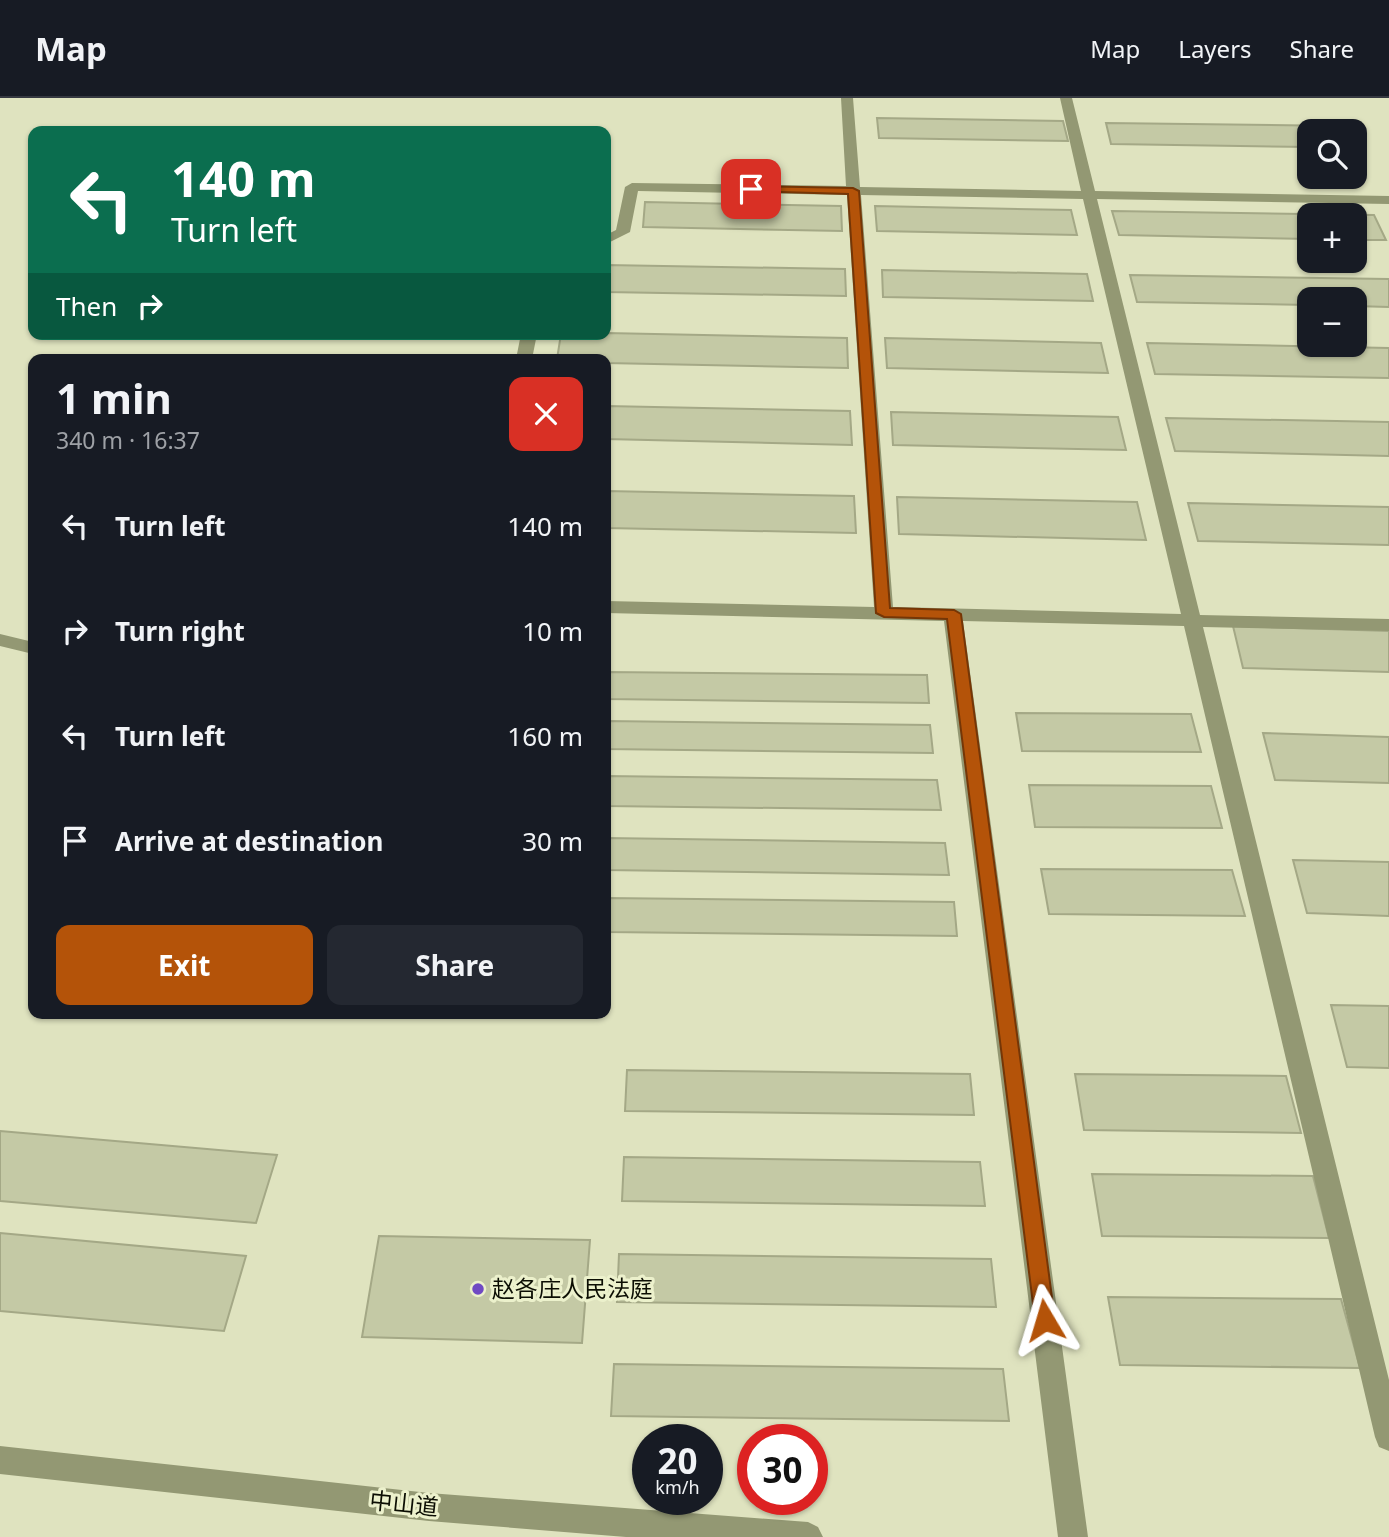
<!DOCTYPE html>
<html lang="en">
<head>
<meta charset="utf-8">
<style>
	body { margin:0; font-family:"Noto Sans","Noto Sans SC",sans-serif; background:#242831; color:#f1f3f6; height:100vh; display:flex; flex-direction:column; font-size:26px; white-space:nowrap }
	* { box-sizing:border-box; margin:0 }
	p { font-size:23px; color:#9ea1a6 }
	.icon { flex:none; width:38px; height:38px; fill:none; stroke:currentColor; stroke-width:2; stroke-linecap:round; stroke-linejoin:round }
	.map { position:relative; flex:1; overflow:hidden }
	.drawer { position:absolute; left:28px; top:256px; width:583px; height:665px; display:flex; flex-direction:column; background:#171b24; border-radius:14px; box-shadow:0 2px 5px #0004 }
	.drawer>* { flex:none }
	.guide { position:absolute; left:28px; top:28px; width:583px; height:214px; border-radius:14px; box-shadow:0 2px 5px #0004; background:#0b6e4f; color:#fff; overflow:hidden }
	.fabs { position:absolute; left:1297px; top:21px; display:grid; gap:14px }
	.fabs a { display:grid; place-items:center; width:70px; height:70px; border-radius:14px; background:#171b24; box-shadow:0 2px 5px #0004; font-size:35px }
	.speed { position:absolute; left:632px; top:1326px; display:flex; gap:14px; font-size:35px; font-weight:700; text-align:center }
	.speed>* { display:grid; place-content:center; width:91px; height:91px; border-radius:50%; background:#171b24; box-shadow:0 2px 5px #0004; line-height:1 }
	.speed small { font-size:18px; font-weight:400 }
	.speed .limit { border:10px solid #d22; background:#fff; color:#111 }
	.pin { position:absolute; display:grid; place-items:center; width:60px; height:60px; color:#fff; margin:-30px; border-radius:14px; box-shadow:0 4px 10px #0006 }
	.me { position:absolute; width:77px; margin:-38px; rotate:353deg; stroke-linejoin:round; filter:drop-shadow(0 0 5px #0008) }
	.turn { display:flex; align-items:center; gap:24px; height:147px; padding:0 28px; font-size:32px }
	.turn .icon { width:91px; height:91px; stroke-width:2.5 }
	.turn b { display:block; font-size:49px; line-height:60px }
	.then { display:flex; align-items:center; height:66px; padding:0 28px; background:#0003; gap:14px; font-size:26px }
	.round { display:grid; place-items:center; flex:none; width:74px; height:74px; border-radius:14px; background:#242831 }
	.head { display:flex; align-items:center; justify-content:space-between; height:119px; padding:0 28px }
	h1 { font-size:42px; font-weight:700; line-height:52px }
	.action { display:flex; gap:14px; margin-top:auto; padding:14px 28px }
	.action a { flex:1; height:80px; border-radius:14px; background:#b45309; color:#fff; font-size:28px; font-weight:700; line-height:80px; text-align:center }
	.action a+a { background:#242831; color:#f1f3f6 }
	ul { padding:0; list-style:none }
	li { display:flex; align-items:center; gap:21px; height:105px; padding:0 28px }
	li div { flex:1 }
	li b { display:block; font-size:26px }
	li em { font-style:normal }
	header { display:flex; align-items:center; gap:42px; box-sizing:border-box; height:98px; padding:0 35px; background:#171b24; border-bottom:2px solid #363941 }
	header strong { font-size:33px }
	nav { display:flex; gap:38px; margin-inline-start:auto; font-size:24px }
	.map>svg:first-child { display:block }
	.building { fill:#c4c9a5; stroke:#a4a886; stroke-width:2 }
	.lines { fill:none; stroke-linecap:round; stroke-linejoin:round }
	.minor { fill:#939873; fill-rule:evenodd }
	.route { fill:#b45309; stroke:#753606; stroke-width:2 }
	.poi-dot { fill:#704ac3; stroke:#ecf1cc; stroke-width:2.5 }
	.labels { text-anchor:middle; stroke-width:6; stroke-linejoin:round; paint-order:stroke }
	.near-poi-label { font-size:23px; fill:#0c0e03; stroke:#ecf1cc; text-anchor:start }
	.near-street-label { font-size:23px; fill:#0c0e03; stroke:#ecf1cc }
</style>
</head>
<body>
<header>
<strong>Map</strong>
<nav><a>Map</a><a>Layers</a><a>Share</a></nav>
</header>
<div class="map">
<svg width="1389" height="1439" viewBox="0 0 1389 1439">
	<rect width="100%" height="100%" fill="#dfe3bf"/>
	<!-- building -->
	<path class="building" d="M877 20 1063 23 1068 43 879 40Z
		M1106 25 1343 28 1345 33H1309V49L1111 46Z
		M645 104 841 108 842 133 643 129Z
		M875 108 1071 112 1077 137 877 133Z
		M1112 113 1374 117 1386 142H1354V117H1309V141L1119 137Z
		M606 167 845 171 846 198 606 194Z
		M882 172 1087 176 1093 203 883 199Z
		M1130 177 1389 181V209L1354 208V201H1309V207L1137 204Z
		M606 235 847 240 848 270 606 265V261H557L561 236Z
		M885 240 1101 245 1108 275 887 270Z
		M1147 245 1389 250V280L1155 276Z
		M606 308 850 313 852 347 606 341Z
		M891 314 1118 319 1126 352 893 347Z
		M1166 320 1389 324V358L1175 353Z
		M606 393 854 398 856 435 606 430Z
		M897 399 1137 404 1146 442 899 436Z
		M1188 405 1389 409V447L1198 443Z
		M1233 528 1389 533V574L1243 570Z
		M606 574 927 577 929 605 606 601Z
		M1016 615 1191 616 1201 654 1022 653Z
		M606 623 930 627 933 655 606 651Z
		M1263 635 1389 639V685L1275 682Z
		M606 678 937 682 941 712 606 708Z
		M1029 687 1211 688 1222 730 1035 729Z
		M606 740 945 745 949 777 606 772Z
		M1293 762 1389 764V818L1307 815Z
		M1041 771 1232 772 1245 818 1049 816Z
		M606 800 954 804 957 838 606 834Z
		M1331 907 1389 908V970L1347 969Z
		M627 972 970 976 974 1017 625 1013Z
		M1075 976 1286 978 1301 1035 1084 1032Z
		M0 1033 277 1057 256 1125 0 1103Z
		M624 1059 980 1064 985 1108 622 1103Z
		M1092 1076 1313 1078 1329 1140 1102 1138Z
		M0 1135 246 1158 224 1233 0 1213Z
		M379 1138 590 1142 582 1245 362 1239Z
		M619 1156 991 1161 996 1209 617 1204Z
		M1108 1199 1341 1201 1360 1270 1120 1267Z
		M614 1266 1003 1271 1009 1323 611 1318Z"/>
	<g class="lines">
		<!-- minor -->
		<path class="minor" d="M841 0H853L860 89 1081 93 1060 0H1072L1095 93 1389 98V106L1097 101 1200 517 1389 521V533L1203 529 1389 1282V1353L1379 1349 1375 1339 1184 528 963 523 1088 1439H1058L944 523 606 515V503L874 509 847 97 638 93 630 134 606 146V137L616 132 625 89 632 85 846 88ZM861 97 1083 101 1181 516 893 509Z
			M521 236H537L532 261H516Z
			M0 536 33 544V556L0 548Z
			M0 1348 429 1395 808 1424 818 1429 823 1439H626L429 1423 0 1376Z"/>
	</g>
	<!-- route -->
	<path class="route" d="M751 88 853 90 859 93 890 510 954 512 961 516 1055 1222 1052 1229 1045 1231 1038 1229 1035 1222 947 521 884 519 876 515 848 96 748 93V89Z"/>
	<!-- markers -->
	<circle class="poi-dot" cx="478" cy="1191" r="7"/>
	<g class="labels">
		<!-- near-poi labels -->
		<g class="near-poi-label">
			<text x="492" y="1199">赵各庄人民法庭</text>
		</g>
		<!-- near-street labels -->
		<g class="near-street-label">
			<text transform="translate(404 1406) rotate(6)" y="8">中山道</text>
		</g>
	</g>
</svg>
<div class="fabs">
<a><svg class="icon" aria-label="search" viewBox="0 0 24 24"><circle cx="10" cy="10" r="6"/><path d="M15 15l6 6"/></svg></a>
<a>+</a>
<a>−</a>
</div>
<div class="speed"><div>20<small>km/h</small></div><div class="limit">30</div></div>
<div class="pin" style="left:751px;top:91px;background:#d93025"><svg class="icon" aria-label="arrive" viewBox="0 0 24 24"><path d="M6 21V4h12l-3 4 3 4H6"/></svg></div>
<svg class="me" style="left:1045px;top:1222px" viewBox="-20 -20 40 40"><path d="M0-17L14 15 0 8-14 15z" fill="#b45309" stroke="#fff" stroke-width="4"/></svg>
<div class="guide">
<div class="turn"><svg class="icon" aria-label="left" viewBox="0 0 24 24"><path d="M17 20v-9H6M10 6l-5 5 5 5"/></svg><div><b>140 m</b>Turn left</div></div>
<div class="then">Then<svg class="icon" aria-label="right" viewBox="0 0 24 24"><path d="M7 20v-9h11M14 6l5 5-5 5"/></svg></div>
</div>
<section class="drawer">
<div class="head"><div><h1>1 min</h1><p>340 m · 16:37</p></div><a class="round" style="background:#d93025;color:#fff"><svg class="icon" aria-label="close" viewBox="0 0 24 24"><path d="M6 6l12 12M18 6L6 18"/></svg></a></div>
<ul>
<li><svg class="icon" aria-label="left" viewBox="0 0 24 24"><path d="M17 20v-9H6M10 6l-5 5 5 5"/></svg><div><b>Turn left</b></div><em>140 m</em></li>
<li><svg class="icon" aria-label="right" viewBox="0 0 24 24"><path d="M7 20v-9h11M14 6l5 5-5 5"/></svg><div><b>Turn right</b></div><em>10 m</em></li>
<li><svg class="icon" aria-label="left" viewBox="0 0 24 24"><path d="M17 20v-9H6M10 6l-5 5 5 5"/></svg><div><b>Turn left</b></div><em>160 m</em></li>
<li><svg class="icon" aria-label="arrive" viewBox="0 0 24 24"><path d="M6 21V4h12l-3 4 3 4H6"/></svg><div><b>Arrive at destination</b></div><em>30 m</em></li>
</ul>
<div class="action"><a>Exit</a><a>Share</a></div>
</section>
</div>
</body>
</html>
